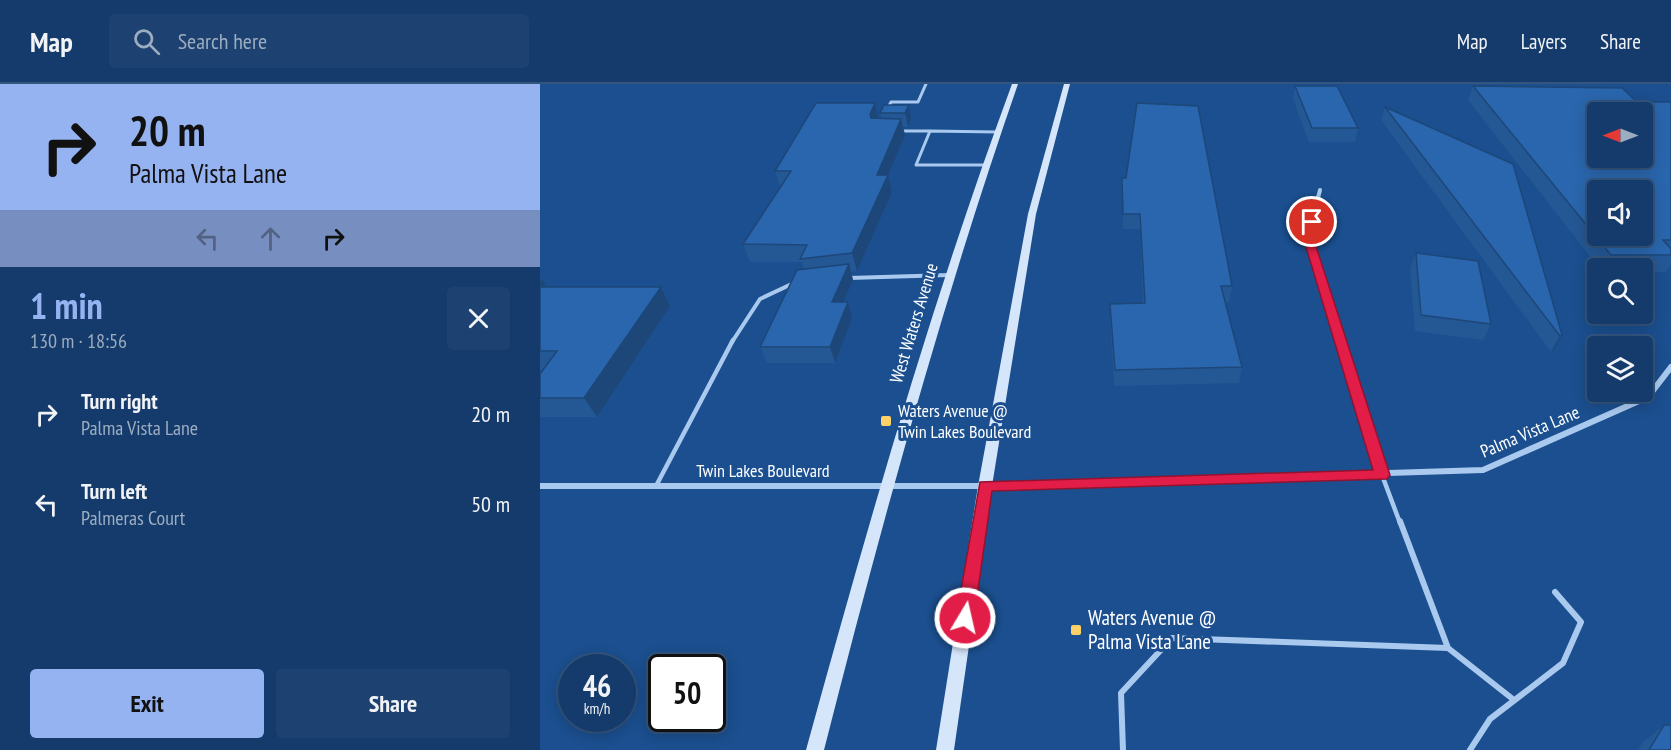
<!DOCTYPE html>
<html lang="en">
<head>
<meta charset="utf-8">
<style>
	body { margin:0; font-family:"PT Sans Narrow",sans-serif; background:#1d4271; color:#f1f3f6; height:100vh; display:flex; flex-direction:column; font-size:22px; white-space:nowrap }
	* { box-sizing:border-box; margin:0 }
	p { font-size:20px; color:#9dadc1 }
	.icon { flex:none; width:33px; height:33px; fill:none; stroke:currentColor; stroke-width:2; stroke-linecap:round; stroke-linejoin:round }
	.map { position:relative; flex:1; overflow:hidden }
	.panel { display:flex; flex-direction:column; background:#143b6b; width:540px }
	.panel>* { flex:none }
	.top-card { background:#95b2f1; color:#111; overflow:hidden }
	.needle { width:39px; rotate:270deg }
	.fabs { position:absolute; left:1047px; top:18px; display:grid; gap:12px }
	.fabs a { display:grid; place-items:center; width:66px; height:66px; border-radius:6px; background:#143b6b; box-shadow:0 3px 15px #0003,0 0 0 2px #33557e; font-size:30px }
	.speed { position:absolute; left:18px; top:570px; display:flex; gap:12px; font-size:30px; font-weight:700; text-align:center }
	.speed>* { display:grid; place-content:center; width:78px; height:78px; border-radius:50%; background:#143b6b; box-shadow:0 3px 15px #0003,0 0 0 2px #33557e; line-height:1 }
	.speed small { font-size:15px; font-weight:400 }
	.speed .limit { border:3px solid #111; border-radius:9px; background:#fff; color:#111 }
	.pin { position:absolute; display:grid; place-items:center; width:51px; height:51px; color:#fff; margin:-26px; border:3px solid #fff; border-radius:50%; box-shadow:0 2px 6px #0007 }
	.me { position:absolute; width:66px; margin:-33px; rotate:9deg; stroke-linejoin:round; filter:drop-shadow(0 0 4px #0008) }
	.turn { display:flex; align-items:center; gap:21px; height:126px; padding:0 30px; font-size:27px }
	.turn .icon { width:78px; height:78px; stroke-width:2.5 }
	.turn b { display:block; font-size:42px; line-height:51px }
	.lanes { display:flex; align-items:center; height:57px; padding:0 30px; background:#0003; justify-content:center; gap:30px; direction:ltr }
	.lanes .off { opacity:.35 }
	.round { display:grid; place-items:center; flex:none; width:63px; height:63px; border-radius:6px; background:#1d4271 }
	.overview { display:flex; align-items:center; justify-content:space-between; height:102px; padding:0 30px }
	h1 { font-size:36px; font-weight:700; line-height:45px; color:#95b2f1 }
	.primary-button { display:flex; gap:12px; margin-top:auto; padding:12px 30px }
	.primary-button a { flex:1; height:69px; border-radius:6px; background:#95b2f1; color:#111; font-size:24px; font-weight:700; line-height:69px; text-align:center }
	.primary-button a+a { background:#1d4271; color:#f1f3f6 }
	ul { padding:0; list-style:none }
	li { display:flex; align-items:center; gap:18px; height:90px; padding:0 30px }
	li div { flex:1 }
	li b { display:block; font-size:22px }
	li em { font-style:normal }
	header { display:flex; align-items:center; gap:36px; box-sizing:border-box; height:84px; padding:0 30px; background:#143b6b; border-bottom:2px solid #33557e }
	header strong { font-size:28px }
	nav { display:flex; gap:33px; margin-inline-start:auto; font-size:21px }
	.search { width:420px; height:54px; background:#1d4271; display:flex; align-items:center; gap:15px; box-sizing:border-box; padding:0 21px; border-radius:6px; color:#9dadc1; font-size:22px }
	main { display:flex; flex:1; min-height:0 }
	.map>svg:first-child { display:block }
	.lines { fill:none; stroke-linecap:round; stroke-linejoin:round }
	.service-far3 { stroke:#a9c9ee; stroke-width:3 }
	.service-far2 { stroke:#a9c9ee; stroke-width:4 }
	.service-far1 { stroke:#a9c9ee; stroke-width:4.5 }
	.service { stroke:#a9c9ee; stroke-width:6 }
	.minor-far2 { stroke:#a9c9ee; stroke-width:4 }
	.minor-far1 { stroke:#a9c9ee; stroke-width:4.5 }
	.minor { stroke:#a9c9ee; stroke-width:6 }
	.secondary { fill:#d6e6fa; fill-rule:evenodd }
	.wall { fill:#245895 }
	.shaded-wall { fill:#1d4779 }
	.building { fill:#2a66ad; stroke:#1d4779; stroke-width:1.5; fill-rule:evenodd }
	.route { fill:#e11d48; stroke:#92132f; stroke-width:1.5 }
	.poi-dot { fill:#ffd166; stroke:#1b4f8f; stroke-width:2 }
	.labels { text-anchor:middle; stroke-width:6; stroke-linejoin:round; paint-order:stroke }
	.street-label { font-size:18px; fill:#fff; stroke:#1b4f8f }
	.poi-label { font-size:18px; fill:#fff; stroke:#1b4f8f; text-anchor:start }
	.near-poi-label { font-size:21px; fill:#fff; stroke:#1b4f8f; text-anchor:start }
</style>
</head>
<body>
<header>
<strong>Map</strong>
<div class="search"><svg class="icon" aria-label="search" viewBox="0 0 24 24"><circle cx="10" cy="10" r="6"/><path d="M15 15l6 6"/></svg>Search here</div>
<nav><a>Map</a><a>Layers</a><a>Share</a></nav>
</header>
<main>
<section class="panel">
<div class="top-card">
<div class="turn"><svg class="icon" aria-label="right" viewBox="0 0 24 24"><path d="M7 20v-9h11M14 6l5 5-5 5"/></svg><div><b>20 m</b>Palma Vista Lane</div></div>
<div class="lanes"><svg class="icon off" aria-label="left" viewBox="0 0 24 24"><path d="M17 20v-9H6M10 6l-5 5 5 5"/></svg><svg class="icon off" aria-label="ahead" viewBox="0 0 24 24"><path d="M12 20V5M6 11l6-6 6 6"/></svg><svg class="icon" aria-label="right" viewBox="0 0 24 24"><path d="M7 20v-9h11M14 6l5 5-5 5"/></svg></div>
</div>
<div class="overview"><div><h1>1 min</h1><p>130 m · 18:56</p></div><a class="round"><svg class="icon" aria-label="close" viewBox="0 0 24 24"><path d="M6 6l12 12M18 6L6 18"/></svg></a></div>
<ul>
<li><svg class="icon" aria-label="right" viewBox="0 0 24 24"><path d="M7 20v-9h11M14 6l5 5-5 5"/></svg><div><b>Turn right</b><p>Palma Vista Lane</p></div><em>20 m</em></li>
<li><svg class="icon" aria-label="left" viewBox="0 0 24 24"><path d="M17 20v-9H6M10 6l-5 5 5 5"/></svg><div><b>Turn left</b><p>Palmeras Court</p></div><em>50 m</em></li>
</ul>
<div class="primary-button"><a>Exit</a><a>Share</a></div>
</section>
<div class="map">
<svg width="1131" height="666" viewBox="0 0 1131 666">
	<rect width="100%" height="100%" fill="#1b4f8f"/>
	<g class="lines">
		<!-- service-far3 -->
		<path class="service-far3" d="M348 24 351 18H378L386 0
			M360 47H390
			M445 81H376L390 47 457 48"/>
		<!-- service-far2 -->
		<path class="service-far2" d="M309 194 409 191
			M192 258 220 215 256 198"/>
		<!-- service-far1 -->
		<path class="service-far1" d="M842 391 860 439
			M116 402 193 256"/>
		<!-- service -->
		<path class="service" d="M908 564 974 616
			M583 666 581 609 632 554 908 564 860 437
			M930 666 950 635 1023 579 1041 538 1015 508"/>
		<!-- minor-far2 -->
		<path class="minor-far2" d="M778 114 780 106"/>
		<!-- minor-far1 -->
		<path class="minor-far1" d="M778 113 768 153 801 258"/>
		<!-- minor -->
		<path class="minor" d="M800 256 842 391
			M0 402H445L943 386 1108 313 1131 283"/>
		<!-- secondary -->
		<path class="secondary" d="M472 0H478C402 219 341 442 284 666H266C328 441 391 219 472 0Z
			M524 0H530L496 130 452 402 414 666H396L438 402 488 130Z"/>
	</g>
	<!-- wall -->
	<path class="wall" d="M755 2 818 44 815 58H769L753 15Z
		M933 2 1097 18H1131V180L1126 188H1102V184H1059L928 16Z
		M335 19 339 34H341L340 29 369 21 371 35 368 43H363L365 51 348 91 352 108 317 187 311 188 313 196 303 218H308L312 234 295 279H227L220 263 264 186 262 178H210L203 160 240 103 235 87Z
		M845 23 1022 251 1013 267 1011 268 841 36Z
		M582 94 692 202 689 218H685L702 283 699 299 574 302 570 236V220H603L600 145H583Z
		M876 169 951 240 943 256 875 247 870 184Z
		M0 195H2L7 203H121L130 222 57 333H0V290L3 286H0Z
		M1124 641 1131 666H1098L1102 659Z"/>
	<!-- shaded-wall -->
	<path class="shaded-wall" d="M335 19 339 35 333 46 330 30Z
		M369 21 371 35 368 43 365 29Z
		M361 35 365 51 346 96 348 91 352 108 317 187 312 169 337 91Z
		M309 180 313 196 296 234 292 218Z
		M2 195 13 213H0V197Z
		M121 203 130 222 57 333 44 314Z
		M308 218 312 234 295 279 290 263Z
		M1022 251 1013 267 1011 268 1020 252Z"/>
	<!-- building -->
	<path class="building" d="M755 2H797L818 44H772Z
		M933 2 1082 4 1097 18H1131V156H1123L1131 165V171H1071ZM1058 28H1102V74H1058ZM1058 106H1102V152H1058Z
		M276 19H335L330 30 331 34 361 35 337 91H348L312 169 260 175 267 161 203 160 251 87H235Z
		M597 19 658 22 692 202H681L702 283 575 286 570 220 605 219 600 130H583L582 94H586Z
		M344 21H369L365 29H340Z
		M845 23 973 80 1022 251 1020 252Z
		M876 169 938 177 951 240 881 231Z
		M309 180 292 218H308L290 263H220L257 186Z
		M0 203H121L44 314H0V290L17 267H0Z
		M1124 641H1131V666H1109Z"/>
	<!-- route -->
	<path class="route" d="M772 134 777 138 773 153 850 391 847 395 452 407 434 534 431 539 425 542 419 539 416 534 440 398 833 386 763 153 767 138Z"/>
	<!-- markers -->
	<g class="poi-dot">
		<rect x="340" y="331" width="12" height="12" rx="3"/>
		<rect x="530" y="540" width="12" height="12" rx="3"/>
	</g>
	<g class="labels">
		<!-- street labels -->
		<g class="street-label">
			<text transform="translate(374 239) rotate(-73)" y="6">West Waters Avenue</text>
			<text transform="translate(990 348) rotate(-23)" y="6">Palma Vista Lane</text>
			<text x="223" y="393">Twin Lakes Boulevard</text>
		</g>
		<!-- poi labels -->
		<g class="poi-label">
			<text x="358" y="333">Waters Avenue @<tspan x="358" dy="21">Twin Lakes Boulevard</tspan></text>
		</g>
		<!-- near-poi labels -->
		<g class="near-poi-label">
			<text x="548" y="541">Waters Avenue @<tspan x="548" dy="24">Palma Vista Lane</tspan></text>
		</g>
	</g>
</svg>
<div class="fabs">
<a><svg class="needle" viewBox="-14 -14 28 28"><path d="M0-13l5 13h-10z" fill="#e53935"/><path d="M0 13l5-13h-10z" fill="#9dadc1"/></svg></a>
<a><svg class="icon" aria-label="sound" viewBox="0 0 24 24"><path d="M4 9h4l5-4v14l-5-4H4zM17 9q2 3 0 6"/></svg></a>
<a><svg class="icon" aria-label="search" viewBox="0 0 24 24"><circle cx="10" cy="10" r="6"/><path d="M15 15l6 6"/></svg></a>
<a><svg class="icon" aria-label="layers" viewBox="0 0 24 24"><path d="M12 4l9 5-9 5-9-5zM3 14l9 5 9-5"/></svg></a>
</div>
<div class="speed"><div>46<small>km/h</small></div><div class="limit">50</div></div>
<div class="pin" style="left:772px;top:138px;background:#d93025"><svg class="icon" aria-label="arrive" viewBox="0 0 24 24"><path d="M6 21V4h12l-3 4 3 4H6"/></svg></div>
<svg class="me" style="left:425px;top:534px" viewBox="-20 -20 40 40"><circle r="17" fill="#e11d48" stroke="#fff" stroke-width="3"/><path d="M0-11L8 9 0 5-8 9z" fill="#fff"/></svg>
</div>
</main>
</body>
</html>
